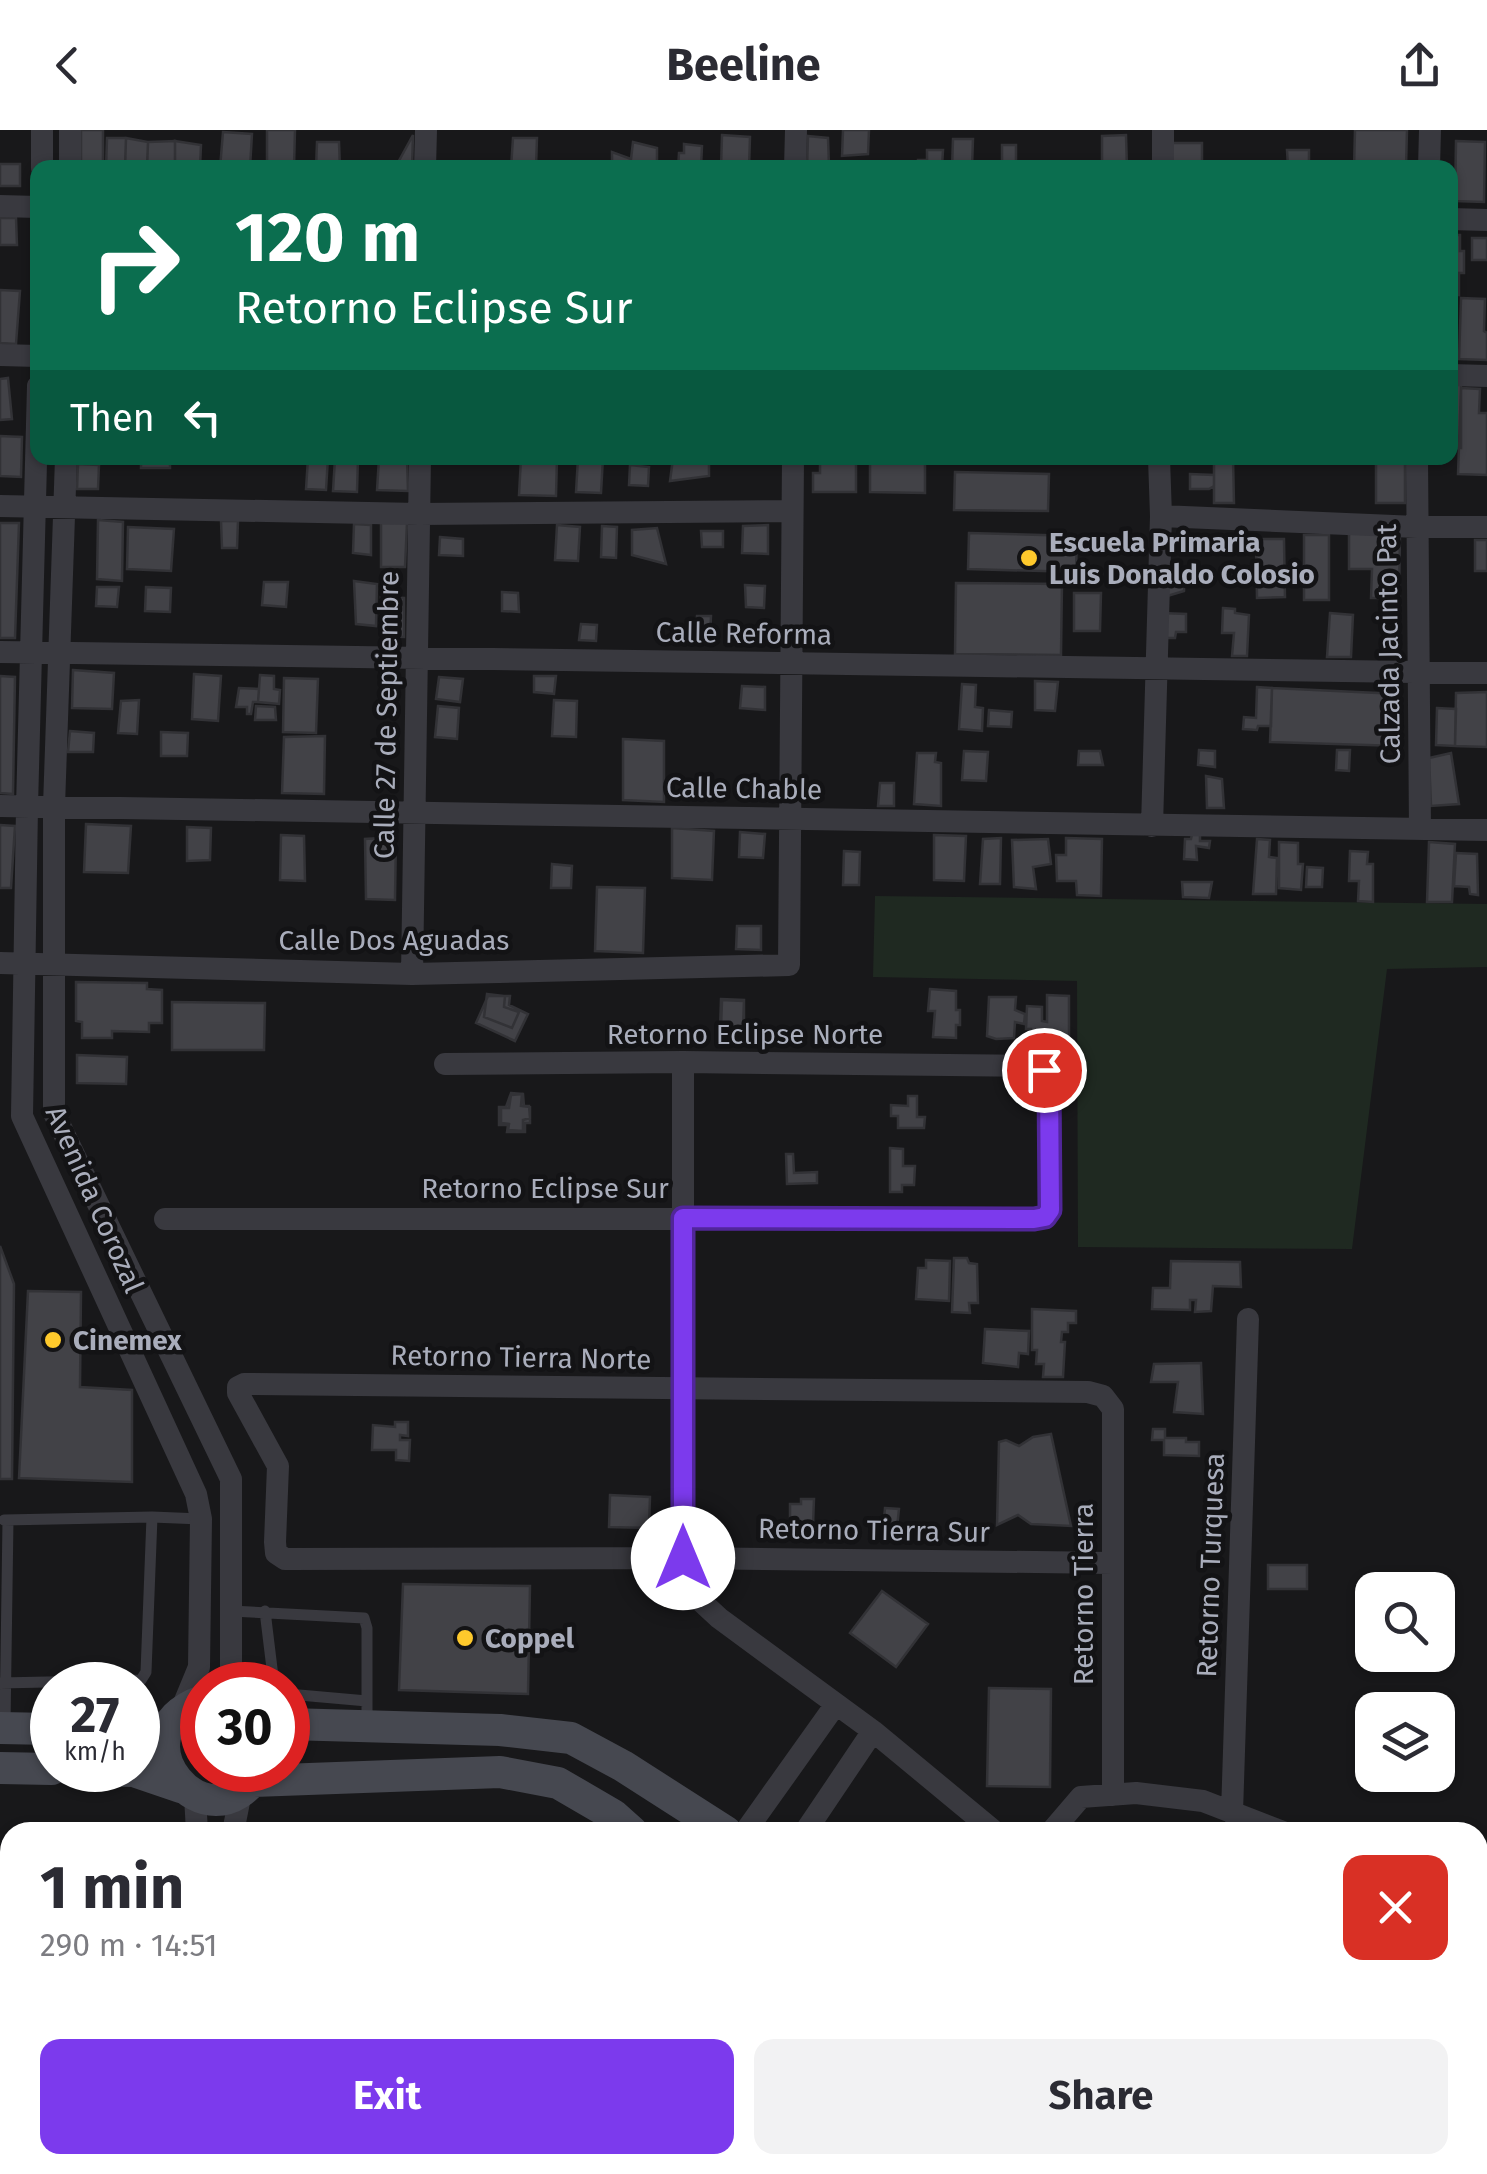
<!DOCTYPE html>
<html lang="en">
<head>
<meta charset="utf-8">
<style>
	body { margin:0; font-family:"Fira Sans",sans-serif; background:#f2f2f3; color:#2b2b33; height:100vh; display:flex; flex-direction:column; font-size:38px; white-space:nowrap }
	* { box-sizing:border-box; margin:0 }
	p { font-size:32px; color:#7c7c81 }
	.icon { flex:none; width:55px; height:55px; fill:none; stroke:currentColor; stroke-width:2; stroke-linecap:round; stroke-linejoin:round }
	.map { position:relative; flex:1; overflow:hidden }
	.side { position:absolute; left:0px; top:1692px; width:1488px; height:352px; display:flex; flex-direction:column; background:#fff; border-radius:30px 30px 0 0; box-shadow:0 2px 8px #0004 }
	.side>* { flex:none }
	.guide { position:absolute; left:30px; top:30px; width:1428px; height:305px; border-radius:20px; box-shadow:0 2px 8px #0004; background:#0b6e4f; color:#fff; overflow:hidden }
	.controls { position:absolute; left:1355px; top:1442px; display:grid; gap:20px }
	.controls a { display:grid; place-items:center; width:100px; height:100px; border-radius:20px; background:#fff; box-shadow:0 2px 8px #0004; font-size:50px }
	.speed { position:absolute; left:30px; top:1532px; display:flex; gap:20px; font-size:50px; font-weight:700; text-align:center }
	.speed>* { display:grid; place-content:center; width:130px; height:130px; border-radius:50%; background:#fff; box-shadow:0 2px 8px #0004; line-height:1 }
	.speed small { font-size:25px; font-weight:400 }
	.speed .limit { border:15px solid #d22; background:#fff; color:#111 }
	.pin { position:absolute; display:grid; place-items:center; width:85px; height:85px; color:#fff; margin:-42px; border:5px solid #fff; border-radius:50%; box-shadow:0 2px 10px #0007 }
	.me { position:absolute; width:110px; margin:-55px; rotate:0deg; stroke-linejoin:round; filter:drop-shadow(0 0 8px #0008) }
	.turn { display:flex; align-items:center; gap:35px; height:210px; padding:0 40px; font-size:45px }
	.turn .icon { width:130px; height:130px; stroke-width:2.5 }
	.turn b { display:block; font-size:70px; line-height:85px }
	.then { display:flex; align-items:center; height:95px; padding:0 40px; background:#0003; gap:20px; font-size:38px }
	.round { display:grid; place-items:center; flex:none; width:105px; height:105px; border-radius:20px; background:#f2f2f3 }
	.overview { display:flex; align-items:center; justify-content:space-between; height:170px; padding:0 40px }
	h1 { font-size:60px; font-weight:700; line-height:75px }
	.primary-button { display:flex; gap:20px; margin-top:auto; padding:20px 40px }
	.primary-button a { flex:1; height:115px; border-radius:20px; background:#7c3aed; color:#fff; font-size:40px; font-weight:700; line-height:115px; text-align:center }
	.primary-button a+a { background:#f2f2f3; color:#2b2b33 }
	header { display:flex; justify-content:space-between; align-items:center; height:130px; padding:0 40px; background:#fff; font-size:45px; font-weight:700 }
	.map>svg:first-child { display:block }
	.green { fill:#1f2921 }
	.building { fill:#424247; stroke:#323236; stroke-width:2.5 }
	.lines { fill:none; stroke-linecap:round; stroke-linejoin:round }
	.lane { stroke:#39393f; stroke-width:11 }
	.street { stroke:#39393f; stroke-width:22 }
	.secondary { stroke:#464850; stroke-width:32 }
	.route-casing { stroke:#51269a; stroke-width:25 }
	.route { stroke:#7c3aed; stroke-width:18 }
	.poi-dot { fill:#fec92c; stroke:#131315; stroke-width:4 }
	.labels { text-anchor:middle; stroke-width:9; stroke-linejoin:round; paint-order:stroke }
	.poi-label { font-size:28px; font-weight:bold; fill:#a9adbb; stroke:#131315; text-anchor:start }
	.street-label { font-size:28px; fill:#a9adbb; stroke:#131315 }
</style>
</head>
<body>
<header><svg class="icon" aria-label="back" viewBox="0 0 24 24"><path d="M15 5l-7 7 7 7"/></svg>Beeline<svg class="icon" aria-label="share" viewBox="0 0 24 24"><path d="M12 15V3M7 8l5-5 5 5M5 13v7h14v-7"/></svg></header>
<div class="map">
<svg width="1487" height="2044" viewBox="0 0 1487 2044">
	<rect width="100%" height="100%" fill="#18181a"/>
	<!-- green -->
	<path class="green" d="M875 766 1487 774V837L1387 839 1352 1119 1078 1117 1077 851 873 847Z"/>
	<!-- building -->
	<path class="building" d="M81 0H103V38H81Z
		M267 0H295L294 38H267Z
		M843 0H869L868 24 842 26Z
		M1355 0H1407L1406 38H1354Z
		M223 2 252 4 250 38H220Z
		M413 5 412 38H395Z
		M722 5 750 7 749 38H721Z
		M1126 5 1127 38H1102V6Z
		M808 6 828 8 829 35 869 38H807Z
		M107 8H126L125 38H106Z
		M126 8 148 12 147 38H125Z
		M513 8H537L536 38H511Z
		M953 9H973L972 38H952Z
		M175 11V38H147L148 12Z
		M175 11 201 15 200 38H175Z
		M1456 11 1485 12 1484 72 1455 71Z
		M317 12H339L340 38H316Z
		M633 12 657 18V38H612V22L631 29Z
		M1170 13H1202V38H1170Z
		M684 14 702 16 701 38H678L679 23H684Z
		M1002 15H1016V36H1002Z
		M927 20H943L942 38H918V30H927Z
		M1287 20H1309V38H1288Z
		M0 34H20V56H0Z
		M0 88H16L17 115H0Z
		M1450 105H1460V121H1464V143H1459V165L1450 164Z
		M1472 108H1487V130H1472Z
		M0 160 20 161 16 214 0 213Z
		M1461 168 1485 169 1484 201 1487 203V230L1459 229Z
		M8 248 12 289 0 290V249Z
		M1450 252H1461V318H1450Z
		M1461 258 1480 259 1479 283H1487V345L1458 344Z
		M0 306 22 307 21 347 0 346Z
		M141 328H170V338H141Z
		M308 328H328L326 360 306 359Z
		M335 328H358L357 362 333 361Z
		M379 328H407L408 361 377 360Z
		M521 328H557L556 366 519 365Z
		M578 328H603L601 363 576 362Z
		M673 328H709V346L670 351Z
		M1214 328H1233L1234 373H1214Z
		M1376 328H1405V373H1376Z
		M820 330H856V362H813V343H820Z
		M870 331 925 332V363L870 362Z
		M78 334 99 335 98 359H77Z
		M630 335 649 337 648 356 629 355Z
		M955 342 1049 344 1048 381 954 380Z
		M1190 344 1214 345V356L1209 359H1190Z
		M98 390 123 392 122 451 97 449Z
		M221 391H238L237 418H222Z
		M0 393H19L15 508H0Z
		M381 393H407L405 437H381Z
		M354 394 371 395V425L353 423Z
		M557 395 580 397 578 431 555 430Z
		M768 395V424L742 423 743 396Z
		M602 396 617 397 616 428 601 427Z
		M128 397 174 399 171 441 127 439Z
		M657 398 666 434 632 425V400Z
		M701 401H723V417H702Z
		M969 403 1077 406 1076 442 968 439Z
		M1349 403 1400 404 1399 468H1371L1372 439H1349Z
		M1304 405H1329V470H1304Z
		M440 407 463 409V426L439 425Z
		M1256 409H1284L1285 467 1257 468Z
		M1475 410H1487V441H1475Z
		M1165 443 1185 444 1184 461 1164 467Z
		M354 451 377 454 376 496 356 494Z
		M264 452H288L286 477 262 475Z
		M956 453 1062 454 1061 525 955 524Z
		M745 455 765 456 764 478 746 477Z
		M97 457H119L117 477 96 476Z
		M146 457 171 458 170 482 145 481Z
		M502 462 518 463 519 482 502 481Z
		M1074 463H1101L1100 501H1074Z
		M381 467 404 468V507L381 506Z
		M1223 478 1235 479V483L1249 485 1247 526H1232L1234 503H1222Z
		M1162 483 1186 484V502H1176L1175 508H1161Z
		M1330 483 1353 485 1351 527H1327Z
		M697 486H711L710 508 696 507Z
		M581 494 597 495 596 511 579 510Z
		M73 540 114 543 112 579 72 578Z
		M194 544 221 546 218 591 192 589Z
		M260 545 274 546V559L280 560 279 574 258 572Z
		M0 546 15 547 13 664 0 663Z
		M534 546H556L554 564 534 562Z
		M439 547 463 549 460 572 436 569Z
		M284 548 318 549 316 603 283 602Z
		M1035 551 1058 552 1055 581 1035 580Z
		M962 554 976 555 975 577 983 578 982 601 959 599Z
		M742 556 765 557V580L740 578Z
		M1257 557 1272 558 1271 596H1258L1257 600 1243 599 1244 587 1256 588Z
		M239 558 259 559 258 572H253L251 584H247V577H236Z
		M1272 558 1399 564V616L1270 612Z
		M1487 562V617L1455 616 1456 563Z
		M139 570 137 604 118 603 121 571Z
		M554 570 577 571 576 607 552 606Z
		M256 576 275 577 276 590H255Z
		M438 576 459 578 457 609 435 607Z
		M1437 578 1456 579 1455 616 1436 615Z
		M989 580 1012 582 1011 597 988 596Z
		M70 601 94 603 93 622H68Z
		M161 602 188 603 187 626H161Z
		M325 606 324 664 282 663 284 607Z
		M623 609 664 611V672L623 670Z
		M1199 620 1215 621V637L1198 635Z
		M1337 620H1350L1349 641 1336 640Z
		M964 621 988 622 986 651 962 650Z
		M1079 621H1100L1103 635H1078Z
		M917 623H936L935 632 941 633V676L914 674Z
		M1451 623 1459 674 1431 676 1429 628Z
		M1206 646 1222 649 1224 678H1207Z
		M880 653H894V676H878Z
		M86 694 131 696 128 743 84 742Z
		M0 695 15 696 11 758H0Z
		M187 697 211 698 210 730 187 731Z
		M672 698 714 701 712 750 672 748Z
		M740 702 765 704 763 728 739 727Z
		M1192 704H1200V711H1210L1209 718 1196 716 1197 730 1184 729 1185 709H1191Z
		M281 705 304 706 305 751 280 750Z
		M934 705 966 706 964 751 934 750Z
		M396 707 395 770 366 769 365 709Z
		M1001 708 1000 754H980L983 709Z
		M1066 708 1102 709 1101 766 1077 765 1076 751H1057L1056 725H1066Z
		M1048 709 1051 734 1033 737 1036 759 1014 757 1012 710Z
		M1257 709 1270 710 1269 727 1277 728 1276 764H1253Z
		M1279 712 1298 713V734H1303L1301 760 1279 758Z
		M1429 712 1455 714 1452 772H1427Z
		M844 721 860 722 859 755H843Z
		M1350 721 1368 722 1367 734H1373V772L1358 771 1359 751H1349Z
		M1456 723 1477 724 1478 765 1470 764 1469 757 1454 756Z
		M552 734 572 736 571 758H551Z
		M1307 737 1323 738 1322 757H1306Z
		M1182 752H1212L1209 768 1183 767Z
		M597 757 645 758 643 823 595 821Z
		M737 796H761V820L736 819Z
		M76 852 147 853V859L162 860V893H149V902L112 901V908H82V892L76 891Z
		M930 859 956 861V880H960V895H956V908L933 907 935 881H928Z
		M487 864 505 866 504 877 519 882 512 898 484 887Z
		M1047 865 1069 866V909L1048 908 1047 900H1043L1042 907H1030L1031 899H1026L1027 876 1042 877V891L1047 892Z
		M488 866H510L509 875 528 884 515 911 476 893Z
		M989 867H1016L1015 880 1025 884 1024 894 1015 892 1014 908 996 909 987 906Z
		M721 869 744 870 743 900 720 899Z
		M722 870 744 871V899L721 898Z
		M172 872 265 873 264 920H172Z
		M77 925 127 927 126 954 77 953Z
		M511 963 522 964 521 976 530 977V993H525V1002H507L508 995H499V977H506Z
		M523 964 524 976H529L530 988 523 990V1001L508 1000 509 994 501 993V978H509L511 965Z
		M908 966H917V987H925L924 998H898V986H891V975L908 976Z
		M890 1018 903 1019V1036H915L914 1055H902V1062H890Z
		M786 1024H793L794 1043 817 1042V1053L787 1054Z
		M0 1116 14 1154 12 1349H0Z
		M954 1128H967L969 1133 977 1134 978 1173H969L970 1183 952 1182Z
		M926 1130 950 1131 949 1171 916 1169 918 1138H926Z
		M1171 1131 1240 1132 1241 1157 1213 1156 1211 1181 1195 1182 1196 1170H1190V1180L1152 1179 1153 1158H1170Z
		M28 1161 81 1162 80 1257 132 1260V1352L19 1348Z
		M1032 1179 1076 1181V1193H1068V1202H1062L1061 1212H1065L1063 1247H1043L1044 1234H1036L1037 1220H1032Z
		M985 1199 1029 1201 1028 1224 1019 1223 1018 1237 983 1233Z
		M1201 1233 1203 1284 1174 1282 1178 1252H1151L1154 1234Z
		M395 1292H408V1306L400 1305V1310H410L409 1331 396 1330V1320H372L373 1295 395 1297Z
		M1153 1299H1165V1308H1186V1312H1199V1326L1164 1325V1310H1152Z
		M1051 1304 1071 1396 1031 1394 1018 1385 997 1395 999 1312 1006 1310 1019 1316 1033 1307Z
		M610 1365 650 1367 649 1398 609 1397Z
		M801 1369H814L813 1395H790V1374H801Z
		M885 1378 899 1379 897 1398 873 1397 874 1388 884 1389Z
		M1268 1435H1307V1459H1268Z
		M403 1454 530 1456 528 1564 399 1560Z
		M882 1461 928 1494 896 1537 850 1503Z
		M989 1558 1051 1559 1050 1657 987 1656Z"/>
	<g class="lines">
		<!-- lane -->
		<path class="lane" d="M4 1390 152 1387 201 1389
			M231 1481 364 1488 367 1498V1592
			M265 1481 274 1555
			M0 1553 141 1550 146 1542 152 1387
			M288 1564 367 1571
			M5 1595 8 1390"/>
		<!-- street -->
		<path class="street" d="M42 38V0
			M70 38V0
			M425 38 426 0
			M795 38 796 0
			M1163 38V0
			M1429 38 1430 0
			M0 76 38 77
			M1450 89 1487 90
			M0 225 38 226
			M1450 245 1487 246
			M38 256 27 677 22 986 196 1364 201 1389 199 1537 180 1583
			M66 328 54 676V983L231 1349V1538L237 1555
			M1417 328 1420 699
			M0 376 419 384 792 381
			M1161 386 1417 397H1487
			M0 522 1487 543
			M0 676 1487 700
			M1152 696 1161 386 1159 328
			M0 833 412 844 789 835 793 328
			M412 844 420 328
			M683 932V1447L691 1462 719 1488 873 1601 995 1702
			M165 1089H1034L1045 1087 1050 1079 1049 950 1043 939 1036 936 683 932 445 934
			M1113 1433 683 1428 285 1429 276 1423 275 1412 278 1336 238 1263V1257L244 1254 1088 1262 1103 1266 1113 1279V1665
			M195 1666 197 1702
			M1232 1683 1248 1189
			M233 1702 241 1662
			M745 1702 836 1574
			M805 1702 873 1601
			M1051 1702 1081 1667 1136 1663 1203 1671 1283 1702
			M1478 1738H1487
			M1478 1930H1487
			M105 2044 109 2035
			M144 2044 148 2035"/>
		<!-- secondary -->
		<path class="secondary" d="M202 1571C110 1603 208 1726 260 1640
			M288 1594 500 1600 571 1608 623 1636 726 1702
			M0 1598 52 1599
			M138 1598 170 1597
			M0 1638 52 1639
			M88 1640 134 1641 181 1657
			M253 1651 500 1642 558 1653 613 1685 632 1702
			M1478 2033 1487 2034
			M1054 2035 1066 2044"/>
	</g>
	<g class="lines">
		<!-- route casing -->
		<g class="route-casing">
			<path id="route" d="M683 1428V1088L1034 1089 1045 1087 1050 1080 1049 950 1044 940"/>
		</g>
		<!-- route -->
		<use href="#route" class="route"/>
	</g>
	<!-- markers -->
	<g class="poi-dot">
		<circle cx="1029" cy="428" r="10"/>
		<circle cx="53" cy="1210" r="10"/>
		<circle cx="465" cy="1508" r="10"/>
	</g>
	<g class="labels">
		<!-- poi labels -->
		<g class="poi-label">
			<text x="1049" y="422">Escuela Primaria<tspan x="1049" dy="32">Luis Donaldo Colosio</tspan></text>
			<text x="73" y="1220">Cinemex</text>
			<text x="485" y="1518">Coppel</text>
		</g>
		<!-- street labels -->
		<g class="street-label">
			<text transform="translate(744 503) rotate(1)" y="10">Calle Reforma</text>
			<text transform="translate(1388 514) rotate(-91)" y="10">Calzada Jacinto Pat</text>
			<text transform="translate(386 585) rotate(-89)" y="10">Calle 27 de Septiembre</text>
			<text transform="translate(744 658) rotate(1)" y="10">Calle Chable</text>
			<text x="394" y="820">Calle Dos Aguadas</text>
			<text x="745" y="914">Retorno Eclipse Norte</text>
			<text x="545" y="1068">Retorno Eclipse Sur</text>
			<text transform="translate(95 1069) rotate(66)" y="10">Avenida Corozal</text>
			<text transform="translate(521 1227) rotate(1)" y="10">Retorno Tierra Norte</text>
			<text transform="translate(874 1400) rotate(1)" y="10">Retorno Tierra Sur</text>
			<text transform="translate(1210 1435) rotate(-88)" y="10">Retorno Turquesa</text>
			<text transform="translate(1083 1464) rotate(-90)" y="10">Retorno Tierra</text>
		</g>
	</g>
</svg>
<div class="controls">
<a><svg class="icon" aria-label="search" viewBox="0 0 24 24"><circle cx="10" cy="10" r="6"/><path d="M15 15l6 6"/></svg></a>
<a><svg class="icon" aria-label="layers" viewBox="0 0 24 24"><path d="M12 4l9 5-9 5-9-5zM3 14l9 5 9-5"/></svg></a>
</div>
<div class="speed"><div>27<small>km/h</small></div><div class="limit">30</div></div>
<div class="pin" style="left:1044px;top:940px;background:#d93025"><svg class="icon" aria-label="arrive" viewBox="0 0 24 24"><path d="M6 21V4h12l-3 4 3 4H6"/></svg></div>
<svg class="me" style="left:683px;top:1428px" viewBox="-20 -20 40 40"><circle r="19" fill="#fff"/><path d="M0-13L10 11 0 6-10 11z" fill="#7c3aed"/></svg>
<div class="guide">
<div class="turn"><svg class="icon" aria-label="right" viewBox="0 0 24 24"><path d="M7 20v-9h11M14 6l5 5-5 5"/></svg><div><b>120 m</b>Retorno Eclipse Sur</div></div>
<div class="then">Then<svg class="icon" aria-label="left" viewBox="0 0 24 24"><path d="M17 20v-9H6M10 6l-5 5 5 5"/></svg></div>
</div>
<section class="side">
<div class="overview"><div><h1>1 min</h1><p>290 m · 14:51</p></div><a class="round" style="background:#d93025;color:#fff"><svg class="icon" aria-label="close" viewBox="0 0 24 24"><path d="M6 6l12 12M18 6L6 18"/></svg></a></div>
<div class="primary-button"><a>Exit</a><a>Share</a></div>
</section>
</div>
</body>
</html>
